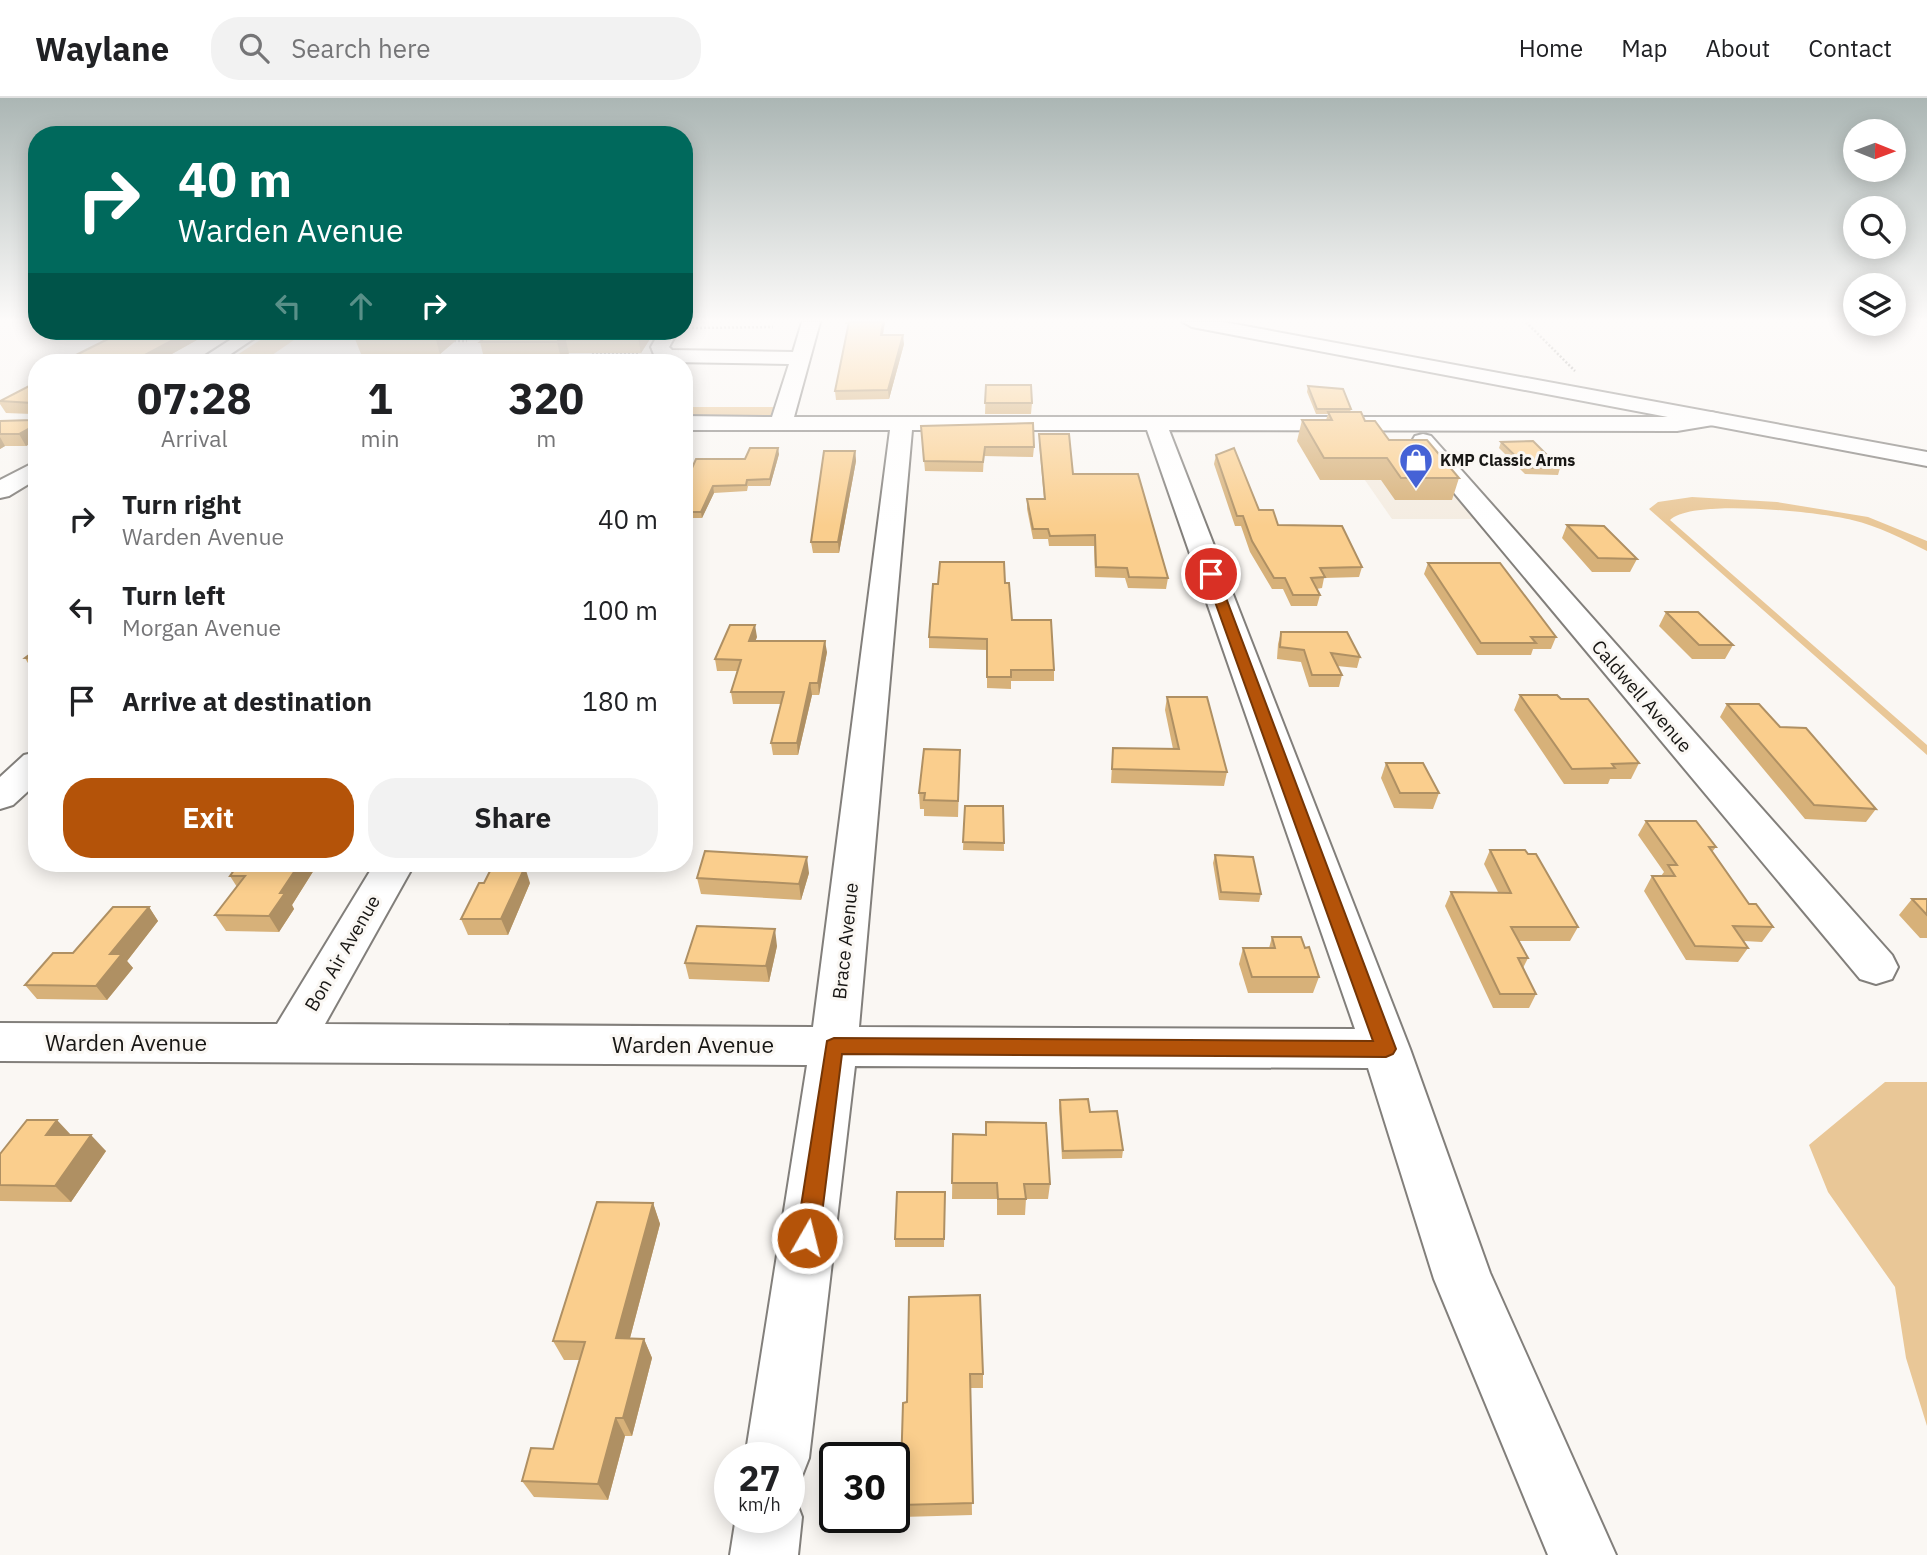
<!DOCTYPE html>
<html lang="en">
<head>
<meta charset="utf-8">
<style>
	body { margin:0; font-family:"IBM Plex Sans",sans-serif; background:#f2f2f2; color:#202124; height:100vh; display:flex; flex-direction:column; font-size:26px; white-space:nowrap }
	* { box-sizing:border-box; margin:0 }
	p { font-size:23px; color:#757577 }
	.icon { flex:none; width:38px; height:38px; fill:none; stroke:currentColor; stroke-width:2; stroke-linecap:round; stroke-linejoin:round }
	.map { position:relative; flex:1; overflow:hidden }
	.drawer { position:absolute; left:28px; top:256px; width:665px; height:518px; display:flex; flex-direction:column; background:#fff; border-radius:28px; box-shadow:0 4px 18px #0003 }
	.drawer>* { flex:none }
	.top-card { position:absolute; left:28px; top:28px; width:665px; height:214px; border-radius:28px; box-shadow:0 4px 18px #0003; background:#00695c; color:#fff; overflow:hidden }
	.needle { width:46px; rotate:91deg }
	.tools { position:absolute; left:1843px; top:21px; display:grid; gap:14px }
	.tools a { display:grid; place-items:center; width:63px; height:63px; border-radius:50%; background:#fff; box-shadow:0 4px 18px #0003; font-size:35px }
	.speed { position:absolute; left:714px; top:1344px; display:flex; gap:14px; font-size:35px; font-weight:700; text-align:center }
	.speed>* { display:grid; place-content:center; width:91px; height:91px; border-radius:50%; background:#fff; box-shadow:0 4px 18px #0003; line-height:1 }
	.speed small { font-size:18px; font-weight:400 }
	.speed .limit { border:4px solid #111; border-radius:10px; background:#fff; color:#111 }
	.pin { position:absolute; display:grid; place-items:center; width:60px; height:60px; color:#fff; margin:-30px; border:4px solid #fff; border-radius:50%; box-shadow:0 2px 7px #0007 }
	.me { position:absolute; width:77px; margin:-38px; rotate:8deg; stroke-linejoin:round; filter:drop-shadow(0 0 5px #0008) }
	.turn { display:flex; align-items:center; gap:24px; height:147px; padding:0 35px; font-size:32px }
	.turn .icon { width:91px; height:91px; stroke-width:2.5 }
	.turn b { display:block; font-size:49px; line-height:60px }
	.lanes { display:flex; align-items:center; height:66px; padding:0 35px; background:#0003; justify-content:center; gap:35px; direction:ltr }
	.lanes .off { opacity:.35 }
	.eta { display:flex; justify-content:space-evenly; align-items:center; height:119px; text-align:center }
	.eta b { font-size:42px; font-weight:700; line-height:49px }
	.button { display:flex; gap:14px; margin-top:auto; padding:14px 35px }
	.button a { flex:1; height:80px; border-radius:28px; background:#b45309; color:#fff; font-size:28px; font-weight:700; line-height:80px; text-align:center }
	.button a+a { background:#f2f2f2; color:#202124 }
	ul { padding:0; list-style:none }
	li { display:flex; align-items:center; gap:21px; height:91px; padding:0 35px }
	li div { flex:1 }
	li b { display:block; font-size:26px }
	li em { font-style:normal }
	header { display:flex; align-items:center; gap:42px; box-sizing:border-box; height:98px; padding:0 35px; background:#fff; border-bottom:2px solid #e0e0e0 }
	header strong { font-size:33px }
	nav { display:flex; gap:38px; margin-inline-start:auto; font-size:24px }
	.search { width:490px; height:63px; background:#f2f2f2; display:flex; align-items:center; gap:18px; box-sizing:border-box; padding:0 24px; border-radius:28px; color:#757577; font-size:26px }
	.map>svg:first-child { display:block }
	.built { fill:#f4ece1 }
	.green { fill:#e9c797 }
	.lines { fill:none; stroke-linecap:round; stroke-linejoin:round }
	.minor-casing { stroke:#827f7b; stroke-width:4 }
	.major-casing { stroke:#827f7b; stroke-width:4 }
	.path { stroke:#969491; stroke-width:2.5; stroke-dasharray:2 2; stroke-linecap:butt }
	.minor { fill:#fff; fill-rule:evenodd }
	.major { fill:#fff; fill-rule:evenodd }
	.wall { fill:#d7b179 }
	.shaded-wall { fill:#af9063 }
	.building { fill:#face8d; stroke:#af9063; stroke-width:2 }
	.route { fill:#b45309; stroke:#753606; stroke-width:2 }
	.labels { text-anchor:middle; stroke-width:6; stroke-linejoin:round; paint-order:stroke }
	.far-poi-label { font-size:16px; font-weight:bold; fill:#171614; stroke:#faf7f3; text-anchor:start }
	.street-label { font-size:19px; fill:#171614; stroke:#faf7f3 }
	.near-street-label { font-size:23px; fill:#171614; stroke:#faf7f3 }
</style>
</head>
<body>
<header>
<strong>Waylane</strong>
<div class="search"><svg class="icon" aria-label="search" viewBox="0 0 24 24"><circle cx="10" cy="10" r="6"/><path d="M15 15l6 6"/></svg>Search here</div>
<nav><a>Home</a><a>Map</a><a>About</a><a>Contact</a></nav>
</header>
<div class="map">
<svg width="1927" height="1457" viewBox="0 0 1927 1457">
	<rect width="100%" height="100%" fill="#faf7f3"/>
	<!-- built -->
	<path class="built" d="M1351 362H1433L1483 421H1392Z"/>
	<!-- green -->
	<path class="green" d="M274 233H307L262 264H226Z
		M684 309H775V318L770 320H684Z
		M1692 399 1777 404 1868 419 1927 443V453C1903 441 1878 428 1852 422 1820 414 1692 400 1670 422L1927 647V657L1649 411 1658 404Z
		M1885 984H1927V1328L1906 1260 1895 1189 1828 1094 1809 1047Z"/>
	<g class="lines">
		<!-- minor casing -->
		<g class="minor-casing">
			<path id="minor" d="M802 224H820L794 319H1677L1711 314 1719 316 1722 321 1719 326 1677 333 1169 332 1410 951 1490 1175 1616 1457H1548L1434 1181 1368 970 855 968 809 1360 800 1383 789 1387V1360H745L807 967 0 963V925L277 926 375 765H415L325 926 813 929 890 332H684V318L772 319 789 266 670 264 655 259 651 249 660 233H678L669 249 672 252 793 254ZM912 332H1147L1355 931 859 929Z
				M244 233H265L219 264H196Z
				M1423 336 1431 338 1892 857 1898 869 1892 881 1876 886 1860 881 1415 348 1412 343 1415 338Z
				M37 363V381L9 398 0 400V382Z
				M37 654V685L13 707 0 711V679L24 657Z
				M789 1394 793 1395 802 1419 798 1457H730L736 1419H789Z"/>
		</g>
		<!-- major casing -->
		<g class="major-casing">
			<path id="major" d="M1183 224H1223L1927 354V368L1192 229Z"/>
		</g>
		<!-- path -->
		<path class="path" d="M1526 224 1575 273
			M692 230 773 229
			M450 243H467
			M592 256 640 255"/>
		<!-- minor -->
		<use href="#minor" class="minor"/>
		<!-- major -->
		<use href="#major" class="major"/>
	</g>
	<!-- wall -->
	<path class="wall" d="M845 224H885L883 237 904 246 889 301 836 302 835 293 848 226H845Z
		M112 233H213L161 262 162 264H62L108 240 106 236Z
		M357 233H467L440 256H361L353 236Z
		M492 233H655L641 255H569L562 264H485L480 244Z
		M37 277V342L26 348H5L0 351V323L32 322V316L6 315 0 306V303L32 286 29 281Z
		M986 287 1032 305 1031 316H985Z
		M1308 288 1351 311 1350 314 1365 323 1389 342 1459 380 1452 402H1395L1381 382H1320L1297 343 1302 322H1326L1328 316H1316L1307 294Z
		M921 328 1034 349 1033 359 984 358 983 374 925 373Z
		M1039 336 1073 376 1168 480 1166 491 1128 490 1125 480 1095 479 1094 448H1049L1048 441H1033L1027 411V401H1044L1039 345Z
		M1501 344 1560 370 1558 377 1525 376 1499 350Z
		M855 353 856 363 839 455H813L811 444Z
		M779 356 770 388H748L747 393 714 395 702 420H684V388L745 361Z
		M1216 357 1259 412 1278 427 1362 469 1359 479 1324 480 1322 490 1316 491 1320 497 1317 508H1291L1283 491H1272L1250 454 1241 428H1235L1214 366Z
		M1567 427 1637 461 1630 474H1592L1562 440Z
		M1428 465 1556 539 1551 551H1533L1531 557H1477L1424 476Z
		M1005 485 1012 522 1054 572V583H1011V591L987 590V552L929 550V539Z
		M1666 514 1733 547 1725 561H1692L1659 528Z
		M1281 534 1360 559 1357 570 1337 568 1342 577 1339 589H1309L1301 564 1277 561 1278 546Z
		M757 539 755 543 827 554 819 597H812L798 657H773L771 645 781 606H733L731 594 737 573H717L715 561Z
		M37 551V572H32L25 560Z
		M1520 597 1561 601 1639 665 1631 681H1610L1608 686H1564L1514 612Z
		M1167 599 1227 674 1224 688 1111 685 1113 650 1173 651 1165 612Z
		M1727 606 1780 629 1876 711 1866 724 1805 721 1720 619Z
		M960 652 958 719 924 718V711H920L919 695Z
		M1386 665 1439 695 1433 711 1394 710 1381 680Z
		M965 708H1003L1004 753 963 752Z
		M1646 723 1716 749 1712 754 1749 806 1773 829 1762 844 1744 843 1748 850 1738 864 1686 862 1644 793 1652 778H1661L1664 774 1638 737Z
		M1490 752 1578 829 1570 843H1518L1528 860 1523 870 1536 896 1529 910H1493L1445 808 1451 794H1498L1484 766Z
		M1215 757 1261 796 1259 804 1219 802 1213 765Z
		M230 765H310L314 772 292 807 294 811 279 834 226 833 215 817 237 789 230 778 235 771Z
		M809 775 801 802 701 796 697 780Z
		M530 785 508 837H468L461 821Z
		M1912 801H1927V840H1920L1899 817Z
		M149 809 158 823 127 863 133 870 107 902 37 901 25 887 73 855Z
		M1272 839 1305 850 1319 879 1313 895H1248L1239 866 1243 850H1269Z
		M777 848 769 884 689 881 685 865Z
		M1060 1002 1090 1014 1123 1052 1122 1060 1062 1061 1059 1010Z
		M953 1036 1050 1086 1048 1101H1026L1025 1117H997V1101H952Z
		M72 1037 106 1053 71 1104 0 1103V1056Z
		M945 1094 944 1149H895V1141Z
		M653 1105 660 1126 630 1240 644 1241 652 1260 632 1338H625L608 1402 534 1399 522 1383 553 1351 580 1262H564L553 1243Z
		M909 1199 983 1276V1290H970L972 1417 902 1419 900 1407 907 1304Z"/>
	<!-- shaded-wall -->
	<path class="shaded-wall" d="M883 224H885L881 245V237Z
		M190 233H213L161 262 162 264H147L145 257Z
		M437 233H467L440 256 434 235Z
		M638 233H655L641 255 637 234Z
		M564 235 569 255 562 264 557 244Z
		M903 237 904 246 889 301 888 292Z
		M37 326V342L26 348 19 336Z
		M0 339 5 348 0 351Z
		M778 350 779 356 770 388V381Z
		M855 353 856 363 839 455 838 444Z
		M713 388 714 395 702 420 701 414Z
		M755 527 757 539 751 554 749 543Z
		M825 543 827 554 819 597 818 585Z
		M810 585 812 597 798 657 797 645Z
		M807 759 809 775 801 802 799 786Z
		M296 765H310L314 772 292 807 294 811 279 834 269 818Z
		M525 769 530 785 508 837 501 821Z
		M149 809 158 823 127 863 133 870 107 902 96 888 110 856Z
		M775 831 777 848 769 884 766 868Z
		M57 1022 72 1038 46 1037Z
		M91 1037 106 1053 71 1104 55 1088Z
		M653 1105 660 1126 625 1259 616 1240Z
		M644 1241 652 1260 632 1338 623 1320Z
		M616 1320 625 1338 608 1402 598 1386Z"/>
	<!-- building -->
	<path class="building" d="M849 224H883L881 237H903L888 292 835 293Z
		M112 233H190L145 257H159L147 264H62L118 236H106Z
		M357 233H437L434 235 353 236Z
		M492 233H638L637 234 564 235 557 244H480Z
		M37 284V326L19 336H0V323L32 322V305L0 303Z
		M986 287H1031L1032 305H985Z
		M1308 288 1343 291 1351 311H1317Z
		M1328 314H1361L1365 323H1375L1389 342H1427L1459 380H1401L1387 360H1324L1302 322H1332Z
		M1033 325 1034 349H985L983 364 924 363 921 328Z
		M1039 336H1069L1073 376H1138L1168 480 1129 479 1127 470 1096 469 1095 437 1050 438 1048 431H1033L1027 401H1045Z
		M1533 343 1560 370H1528L1501 344Z
		M750 350H778L770 381 747 382 746 387 713 388 701 414H684V388L696 361H745Z
		M1234 350 1259 412H1273L1278 427 1342 428 1362 469 1320 470 1325 479 1311 480 1320 497H1293L1285 480H1274L1252 443 1243 418H1237L1216 357Z
		M824 353H855L838 444H811Z
		M1567 427 1604 428 1637 461 1598 460Z
		M940 464H1004L1005 485H1009L1012 522H1051L1054 572H1011V579H987V541L929 539 933 486H938Z
		M1428 465H1500L1556 539H1531L1536 545H1481Z
		M1666 514H1698L1733 547H1699Z
		M730 527H755L749 543H825L818 585H810L797 645H771L784 594H731L741 562 715 561Z
		M1281 534H1347L1360 559 1331 555 1342 577H1312L1304 552 1280 549Z
		M37 551V561L25 560Z
		M1520 597H1557L1561 601H1588L1639 665 1612 666 1615 670 1572 671Z
		M1167 599H1207L1227 674 1112 671 1113 650 1179 651Z
		M1727 606H1759L1780 629 1806 630 1876 711 1814 707Z
		M924 651 960 652 958 703 924 702 925 695H919Z
		M1386 665H1423L1439 695H1400Z
		M965 708H1003L1004 745 963 744Z
		M1646 723H1696L1716 749H1709L1749 806H1756L1773 829 1733 828 1748 850 1695 848 1652 778H1675L1668 767H1677Z
		M1490 752H1525L1528 756H1536L1578 829H1511L1528 860H1518L1536 896H1500L1451 794 1511 795Z
		M705 753 807 759 799 786 697 780Z
		M1215 757 1253 759 1261 796 1221 794Z
		M239 765H300L280 795H285L269 818 215 817 245 778H230Z
		M492 769H525L501 821H461L479 785H484Z
		M1912 801H1927V817Z
		M113 809H149L110 856H122L96 888 25 887 53 855H73Z
		M697 828 775 831 766 868 685 865Z
		M1272 839H1301L1305 850 1309 849 1319 879H1252L1243 850H1275Z
		M1088 1001 1090 1014 1117 1013 1123 1052 1063 1053 1060 1002Z
		M27 1022H57L46 1037H91L55 1088 0 1087V1056Z
		M986 1024 1046 1025 1050 1086H1024L1026 1101H998L997 1085H952L953 1036 986 1037Z
		M897 1094H945L944 1141H895Z
		M597 1104 653 1105 616 1240 644 1241 623 1320H616L598 1386 522 1383 531 1350 553 1351 585 1244 553 1243Z
		M980 1197 983 1276H970L973 1405 900 1407 903 1305 907 1304 909 1199Z"/>
	<!-- sky -->
	<linearGradient id="sky" x2="0" y2="1"><stop stop-color="#abb6b4"/><stop offset="0.52" stop-color="#fdfbfa"/><stop offset="1" stop-color="#fdfbfa" stop-opacity="0"/></linearGradient>
	<rect width="1927" height="428" fill="url(#sky)"/>
	<!-- route -->
	<path class="route" d="M1207 473 1217 476 1396 951 1393 956 1386 959 842 956 819 1140 815 1148 807 1151 799 1148 796 1140 827 943 834 940 1373 943 1205 476Z"/>
	<!-- icons -->
	<defs>
		<g id="shop-pin" transform="scale(1.75)"><path d="M0 17L-7.5 6A9.5 9.5 0 1 1 7.5 6Z" fill="#4562d6" stroke="#faf7f3"/><path d="M-5-2.5h2.3a2.7 3.5 0 0 1 5.4 0H5L5.5 6h-11ZM-1.5-2.5h3a1.5 2.3 0 0 0-3 0Z" fill="#fff"/></g>
	</defs>
	<g fill-rule="evenodd">
		<use href="#shop-pin" x="1416" y="362"/>
	</g>
	<g class="labels">
		<!-- far-poi labels -->
		<g class="far-poi-label">
			<text x="1440" y="368">KMP Classic Arms</text>
		</g>
		<!-- street labels -->
		<g class="street-label">
			<text transform="translate(1642 598) rotate(49)" y="7">Caldwell Avenue</text>
			<text transform="translate(845 843) rotate(-84)" y="7">Brace Avenue</text>
			<text transform="translate(342 855) rotate(-60)" y="7">Bon Air Avenue</text>
		</g>
		<!-- near-street labels -->
		<g class="near-street-label">
			<text x="126" y="953">Warden Avenue</text>
			<text x="693" y="955">Warden Avenue</text>
		</g>
	</g>
</svg>
<div class="tools">
<a><svg class="needle" viewBox="-14 -14 28 28"><path d="M0-13l5 13h-10z" fill="#e53935"/><path d="M0 13l5-13h-10z" fill="#757577"/></svg></a>
<a><svg class="icon" aria-label="search" viewBox="0 0 24 24"><circle cx="10" cy="10" r="6"/><path d="M15 15l6 6"/></svg></a>
<a><svg class="icon" aria-label="layers" viewBox="0 0 24 24"><path d="M12 4l9 5-9 5-9-5zM3 14l9 5 9-5"/></svg></a>
</div>
<div class="speed"><div>27<small>km/h</small></div><div class="limit">30</div></div>
<div class="pin" style="left:1211px;top:476px;background:#d93025"><svg class="icon" aria-label="arrive" viewBox="0 0 24 24"><path d="M6 21V4h12l-3 4 3 4H6"/></svg></div>
<svg class="me" style="left:807px;top:1140px" viewBox="-20 -20 40 40"><circle r="17" fill="#b45309" stroke="#fff" stroke-width="3"/><path d="M0-11L8 9 0 5-8 9z" fill="#fff"/></svg>
<div class="top-card">
<div class="turn"><svg class="icon" aria-label="right" viewBox="0 0 24 24"><path d="M7 20v-9h11M14 6l5 5-5 5"/></svg><div><b>40 m</b>Warden Avenue</div></div>
<div class="lanes"><svg class="icon off" aria-label="left" viewBox="0 0 24 24"><path d="M17 20v-9H6M10 6l-5 5 5 5"/></svg><svg class="icon off" aria-label="ahead" viewBox="0 0 24 24"><path d="M12 20V5M6 11l6-6 6 6"/></svg><svg class="icon" aria-label="right" viewBox="0 0 24 24"><path d="M7 20v-9h11M14 6l5 5-5 5"/></svg></div>
</div>
<section class="drawer">
<div class="eta">
<div><b>07:28</b><p>Arrival</p></div>
<div><b>1</b><p>min</p></div>
<div><b>320</b><p>m</p></div>
</div>
<ul>
<li><svg class="icon" aria-label="right" viewBox="0 0 24 24"><path d="M7 20v-9h11M14 6l5 5-5 5"/></svg><div><b>Turn right</b><p>Warden Avenue</p></div><em>40 m</em></li>
<li><svg class="icon" aria-label="left" viewBox="0 0 24 24"><path d="M17 20v-9H6M10 6l-5 5 5 5"/></svg><div><b>Turn left</b><p>Morgan Avenue</p></div><em>100 m</em></li>
<li><svg class="icon" aria-label="arrive" viewBox="0 0 24 24"><path d="M6 21V4h12l-3 4 3 4H6"/></svg><div><b>Arrive at destination</b></div><em>180 m</em></li>
</ul>
<div class="button"><a>Exit</a><a>Share</a></div>
</section>
</div>
</body>
</html>
